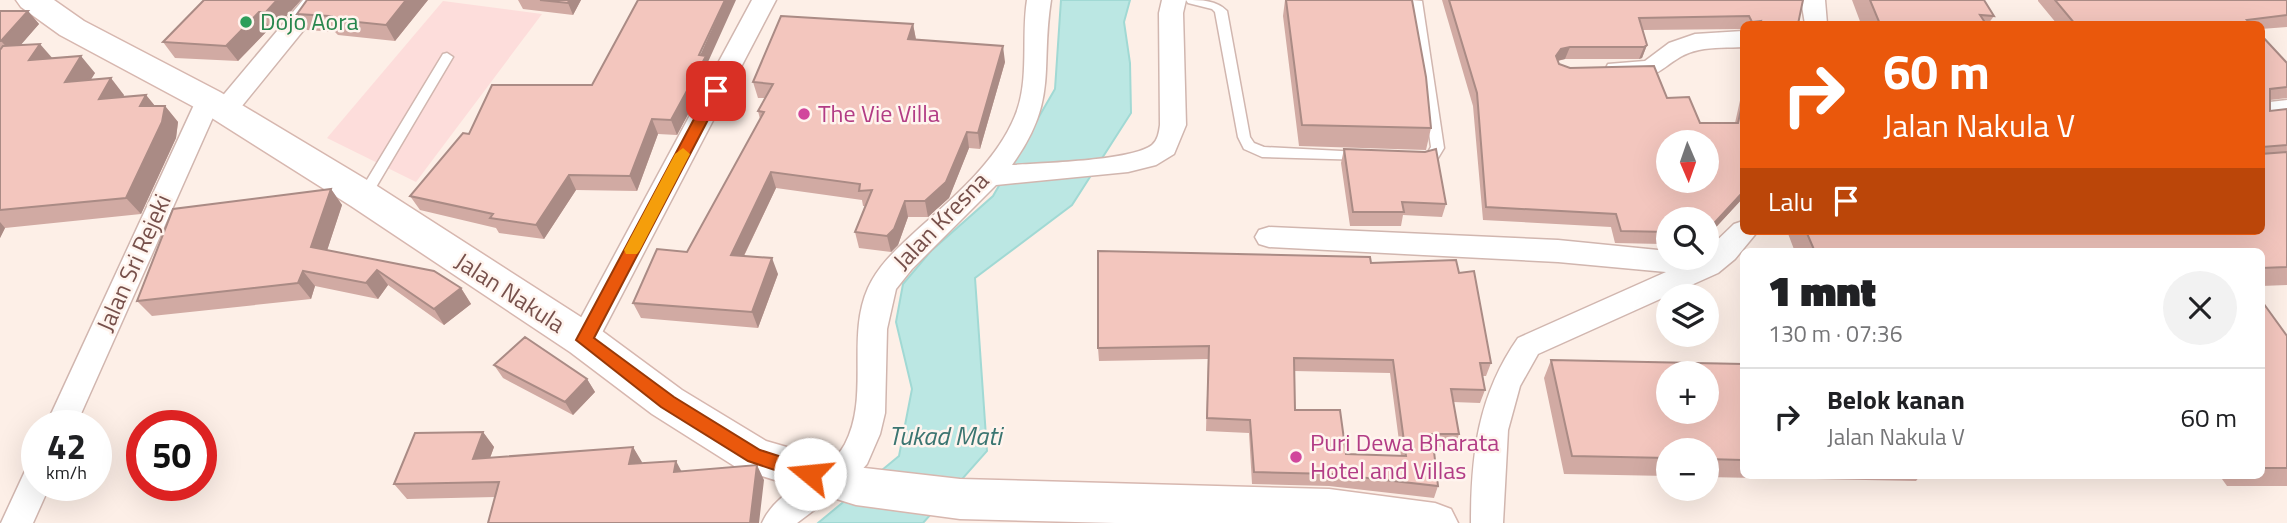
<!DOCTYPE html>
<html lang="id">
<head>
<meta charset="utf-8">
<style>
	body { margin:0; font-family:"Titillium Web",sans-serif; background:#f2f2f2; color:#202124; height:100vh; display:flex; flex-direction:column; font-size:26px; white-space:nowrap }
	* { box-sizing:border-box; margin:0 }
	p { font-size:23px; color:#757577 }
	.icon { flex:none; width:38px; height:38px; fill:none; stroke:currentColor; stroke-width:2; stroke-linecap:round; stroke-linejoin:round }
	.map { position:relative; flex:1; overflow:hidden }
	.details { position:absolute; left:1740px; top:248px; width:525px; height:231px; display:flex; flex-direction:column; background:#fff; border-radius:10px; box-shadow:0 7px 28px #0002 }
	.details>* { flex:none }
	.hud { position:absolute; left:1740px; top:21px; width:525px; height:214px; border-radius:10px; box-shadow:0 7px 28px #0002; background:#ea580c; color:#fff; overflow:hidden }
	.needle { width:46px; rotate:178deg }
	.fabs { position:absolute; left:1656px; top:130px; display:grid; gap:14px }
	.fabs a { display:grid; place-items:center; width:63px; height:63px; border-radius:50%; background:#fff; box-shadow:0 7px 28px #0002; font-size:35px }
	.speed { position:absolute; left:21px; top:410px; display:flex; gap:14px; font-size:35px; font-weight:700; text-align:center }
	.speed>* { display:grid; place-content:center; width:91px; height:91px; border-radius:50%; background:#fff; box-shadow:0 7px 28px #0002; line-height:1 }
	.speed small { font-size:18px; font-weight:400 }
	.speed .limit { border:10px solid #d22; background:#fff; color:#111 }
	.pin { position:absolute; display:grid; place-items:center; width:60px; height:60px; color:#fff; margin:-30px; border-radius:14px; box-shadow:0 4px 10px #0006 }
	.me { position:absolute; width:77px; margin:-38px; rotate:287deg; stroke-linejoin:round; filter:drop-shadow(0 0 5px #0008) }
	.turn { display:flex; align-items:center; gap:24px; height:147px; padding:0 28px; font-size:32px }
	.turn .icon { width:91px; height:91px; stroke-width:2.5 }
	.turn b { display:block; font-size:49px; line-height:60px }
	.then { display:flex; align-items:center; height:66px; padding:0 28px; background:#0003; gap:14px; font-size:26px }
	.round { display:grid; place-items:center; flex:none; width:74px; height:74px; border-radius:37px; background:#f2f2f2 }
	.overview { display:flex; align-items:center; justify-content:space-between; height:119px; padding:0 28px }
	h1 { font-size:42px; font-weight:800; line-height:52px }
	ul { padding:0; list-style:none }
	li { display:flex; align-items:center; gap:21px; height:98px; padding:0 28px; border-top:2px solid #e0e0e0 }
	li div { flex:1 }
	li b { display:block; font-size:26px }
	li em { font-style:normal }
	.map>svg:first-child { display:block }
	.commercial { fill:#fddddb }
	.water { fill:#bbe7e3; stroke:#a1d9d4; stroke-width:2 }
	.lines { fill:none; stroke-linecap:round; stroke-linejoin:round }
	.lane-casing { stroke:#d1b6af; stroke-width:3 }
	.street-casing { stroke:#d1b6af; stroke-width:3 }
	.secondary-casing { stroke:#d7b7af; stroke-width:3 }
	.lane { fill:#fff; fill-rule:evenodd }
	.street { fill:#fff; fill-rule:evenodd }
	.secondary { fill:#fff; fill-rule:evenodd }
	.wall { fill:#d1aaa3; fill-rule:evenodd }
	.shaded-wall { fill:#aa8b85 }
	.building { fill:#f3c6be; stroke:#aa8b85; stroke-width:2; fill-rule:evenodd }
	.route { fill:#ea580c; stroke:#983908; stroke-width:2 }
	.slow { fill:#f59e0b }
	.leisure-dot { fill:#2e9e5b; stroke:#fff4ee; stroke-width:2.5 }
	.hotel-dot { fill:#d1479c; stroke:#fff4ee; stroke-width:2.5 }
	.labels { text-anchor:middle; stroke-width:5; stroke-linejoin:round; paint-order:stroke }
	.leisure-label { font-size:24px; fill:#27864d; stroke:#fff4ee; text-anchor:start }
	.hotel-label { font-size:24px; fill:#b23c85; stroke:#fff4ee; text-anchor:start }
	.street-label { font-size:24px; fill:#77504b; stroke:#fff4ee }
	.water-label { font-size:26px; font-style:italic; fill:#3b7571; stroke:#fff4ee }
</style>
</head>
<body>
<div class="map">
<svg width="2287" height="523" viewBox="0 0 2287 523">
	<rect width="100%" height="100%" fill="#fdefe7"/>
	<!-- commercial -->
	<path class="commercial" d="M443 1 542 14 416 182 327 138Z"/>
	<!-- water -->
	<path class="water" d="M1061 0H1130L1124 22 1130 63 1131 113 1072 205 975 278 987 451 923 523H818L899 456 912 389 896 322 903 284 931 251 993 196 1055 89Z"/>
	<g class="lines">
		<!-- lane casing -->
		<g class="lane-casing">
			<path id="lane" d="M1186 0C1202 0 1216 0 1227 11L1250 137 1254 143 1264 147 1360 152 1367 157 1365 160 1262 157 1244 149 1238 137 1215 12 1212 9 1188 3Z
				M1411 0 1422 1 1444 148 1438 158 1422 163 1417 161 1415 158 1417 155 1428 152 1431 147Z
				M447 53 453 57 369 199H359L357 196 359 193 443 54Z"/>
		</g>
		<!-- street casing -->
		<g class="street-casing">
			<path id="street" d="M303 0H328L233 117 224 120 214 115 76 425H46L199 94 208 91 217 94 220 99Z
				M752 0H776L594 348 584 352 574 348 569 340Z
				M1027 0H1051C1040 70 1059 100 1012 165 1041 163 1131 161 1152 145 1158 140 1159 132 1160 125L1159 13 1162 0H1186L1183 13 1186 125 1174 154 1156 165 1128 172 996 185 912 269 896 289 887 329 885 413 880 434 867 464 850 483 797 523H762C779 485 826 479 845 444 870 396 846 337 868 288 879 264 898 248 916 231 952 199 997 161 1015 116 1030 80 1021 38 1027 0Z
				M1801 0H1825L1827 24H1805Z
				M1743 31V47C1729 48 1713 47 1699 50 1663 57 1661 90 1608 76L1605 70 1608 64 1645 61 1669 43 1695 34Z
				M2287 100V118L2261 121V103Z
				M1743 221V231H1758L1735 259 1718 273 1538 354 1520 386 1508 430 1503 523H1471C1471 455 1478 395 1518 338L1666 272 1558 262 1269 247 1259 244 1255 237 1259 230 1269 227 1558 240 1668 251V257H1706V251L1734 224Z
				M37 465V485H50L33 523H1L26 469Z"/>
		</g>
		<!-- secondary casing -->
		<g class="secondary-casing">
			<path id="secondary" d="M16 0H54L84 21 220 92 377 186 598 328 682 390 766 441 856 467 960 479 1329 489 1435 503 1451 509 1458 523H1115L960 519 856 505 739 469 652 414 570 352 351 206 196 108 60 35 21 7Z"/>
		</g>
		<!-- lane -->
		<use href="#lane" class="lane"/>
		<!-- street -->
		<use href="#street" class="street"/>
		<!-- secondary -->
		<use href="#secondary" class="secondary"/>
	</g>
	<!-- wall -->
	<path class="wall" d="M204 0H301L276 28H270L238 61 175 58 163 42Z
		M428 0 395 41 338 35 335 32 307 30 297 14Z
		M518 0H581L573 15 523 9Z
		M1285 0H1412L1431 128 1426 150 1299 146 1283 16Z
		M1442 0H1803L1798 24H1743V29L1643 30 1647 45 1642 58 1639 59H1565L1558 61 1559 64 1667 98 1700 123H1735L1743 87V198L1706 238 1668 219V242L1665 241 1662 244 1615 243 1611 227 1483 220 1473 106Z
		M1852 0H1984L1994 16 1988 24H1836L1837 23 1861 24Z
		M2038 0H2287V27L2261 29V24H2057L2038 1Z
		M0 11H28L39 24 20 45 52 58 95 73 90 80 124 95 123 97 146 95 155 106H165L178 122 176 138 141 214 5 228 0 238Z
		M913 24 916 39 1005 62 980 149 969 148 949 198 928 217H908L898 245 891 252 859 248 855 232 865 206H863L862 200 776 188 744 256 778 274 758 328 641 318 633 303 687 252 760 119 758 111 765 98H758L753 82Z
		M2261 35 2287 63V98L2270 100V111L2287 109V285L2261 286V252H1795L1787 231H2261Z
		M708 62 711 71 677 135 658 134 637 191 576 190 544 239 499 233 496 228 420 210 410 196 592 85Z
		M1344 149 1446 204 1442 217 1403 215 1401 226H1350L1341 163Z
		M331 189 342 205 327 250 461 288 471 304 444 325 388 285 378 299 315 286 311 299 152 316 137 301Z
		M1371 263 1459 273 1491 363 1486 376H1482L1485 390 1480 403 1453 402 1459 434 1455 447H1433L1438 486 1434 498 1329 486 1252 484 1249 433 1206 431 1208 359 1099 361 1098 348ZM1294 371 1390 373 1401 456 1346 454 1295 410Z
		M2261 300 2287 336V486H2227L2222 479 1920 476 1916 481 1706 477V450H1668V476L1564 474 1544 378 1551 360 1743 364V476H2261Z
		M494 365 587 379 595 392 573 415 503 378Z
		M483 432 494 447 490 458 633 447 641 463 682 471 764 480 495 497 407 499 394 484Z"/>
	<!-- shaded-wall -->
	<path class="shaded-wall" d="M277 0H301L276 28 266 12Z
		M406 0H428L395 41 386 25Z
		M569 0H581L573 15 568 3Z
		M725 0H736L708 62 711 71 677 135 671 120Z
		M28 11 39 24 13 54 1 41Z
		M259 12 270 28 238 61 226 46Z
		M913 24 916 40 908 39Z
		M40 44 54 60H29Z
		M1647 45 1642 58 1639 59 1644 47Z
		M1003 46 1005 62 980 149 978 133Z
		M1570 47 1565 59 1556 61V56L1561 49Z
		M81 56 95 73 79 99 65 82Z
		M111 78 124 95 113 115 99 99Z
		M146 95 159 111 140 106Z
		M165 106 178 122 176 138 141 214 126 198Z
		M652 119 658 134 637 191 630 176Z
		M967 132 969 148 949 198 928 217 925 201Z
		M771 172 776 188 737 270 731 255Z
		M569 175 576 190 544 239 536 225Z
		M331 189 342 205 323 263 311 247Z
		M1743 192V198L1706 238V232Z
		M905 201 908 217 898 245 891 252 887 236Z
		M0 222 5 228 0 238Z
		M772 258 778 274 758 328 752 312Z
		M377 270 388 285 378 299 366 283Z
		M303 271 315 286 311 299 298 283Z
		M461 288 471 304 444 325 434 309Z
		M587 379 595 392 573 415 565 402Z
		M483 432 494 447 484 474 473 459Z
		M633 447 642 462 638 479 629 464Z
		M676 461 684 476 674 472Z
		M757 465 764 480 759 523H750Z"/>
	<!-- building -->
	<path class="building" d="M204 0H277L266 12H259L226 46 163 42Z
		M307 0H406L386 25 328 19 331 16 297 14Z
		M540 0H569L568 3Z
		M638 0H725L699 55 706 56 671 120 652 119 630 176 569 175 536 225 490 218 493 214 410 196 463 133 469 134 492 85H592Z
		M1286 0H1412L1426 77 1431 128 1302 125Z
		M1449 0H1803L1798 24H1760L1761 21 1752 22 1749 16 1639 18 1647 45 1644 47H1570L1561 49 1556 56 1559 64 1570 68 1654 66 1667 98 1689 97 1700 123H1738L1743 101V192L1706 232V219H1668V232L1621 231 1616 214 1486 207 1477 93ZM1668 142H1706V180H1668Z
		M1870 0H1984L1994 16 1980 15 1986 24H1837V23L1880 24Z
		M2055 0H2287V15L2247 20 2251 24H2075Z
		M0 11H28L1 41H0Z
		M781 16 913 24 908 39 1003 46 978 133 967 132 946 182 925 201H905L894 229 887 236 855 232 872 190 859 191 860 184 771 172 731 255 772 258 752 312 633 303 657 249 687 252 764 112 758 111 773 84 753 82Z
		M2261 35 2287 63V87L2270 89V111L2287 109V145L2262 147 2261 145Z
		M40 44 29 60 81 56 65 82 111 78 99 99 146 95 140 106H165L162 122 126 198 0 210V50L3 46Z
		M1344 149 1425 152 1436 149 1446 204 1402 202 1404 212H1353Z
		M2287 152V267L2261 268V252H1815L1806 231H2261V154Z
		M331 189 311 247 434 271 461 288 434 309 377 270 366 283 303 271 298 283 137 301 173 209Z
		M1098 251 1370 257 1371 263 1456 260 1459 273 1474 271 1491 363H1480L1485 390 1451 389 1459 434H1432L1438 486 1332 474 1254 472 1250 420 1207 418 1209 346 1098 348ZM1294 358 1393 360 1406 456 1346 454 1340 410H1295Z
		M2261 300 2287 336V468H2261Z
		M525 337 587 379 565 402 494 365Z
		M1551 360 1743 364V460L1706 459V450H1668V458L1572 456ZM1668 373H1706V411H1668Z
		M483 432 473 459 633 447 629 464 676 461 674 472 757 465 750 523H488L499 482 394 484 415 433Z"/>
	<!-- route -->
	<path class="route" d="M716 86 723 91 594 338 674 397 760 450 816 468 819 474 816 480 810 482 748 461 661 407 576 340 709 91Z"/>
	<!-- slow -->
	<path class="slow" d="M683 148 690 154 640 250 637 254H626L624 250 675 154Z"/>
	<!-- markers -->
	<circle class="leisure-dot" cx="246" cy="22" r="7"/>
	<g class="hotel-dot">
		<circle cx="804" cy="114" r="7"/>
		<circle cx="1296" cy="457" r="7"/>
	</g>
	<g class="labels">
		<!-- leisure labels -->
		<g class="leisure-label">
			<text x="260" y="30">Dojo Aora</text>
		</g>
		<!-- hotel labels -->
		<g class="hotel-label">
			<text x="818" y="122">The Vie Villa</text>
			<text x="1310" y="451">Puri Dewa Bharata<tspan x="1310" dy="28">Hotel and Villas</tspan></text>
		</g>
		<!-- street labels -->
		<g class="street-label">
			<text transform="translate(941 221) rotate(-46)" y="8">Jalan Kresna</text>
			<text transform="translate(134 263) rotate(-66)" y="8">Jalan Sri Rejeki</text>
			<text transform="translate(510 293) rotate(33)" y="8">Jalan Nakula</text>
		</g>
		<!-- water labels -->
		<g class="water-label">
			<text x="945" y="445">Tukad Mati</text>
		</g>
	</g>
</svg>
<div class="fabs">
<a><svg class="needle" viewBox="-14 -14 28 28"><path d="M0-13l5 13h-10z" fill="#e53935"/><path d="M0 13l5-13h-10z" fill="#757577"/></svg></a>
<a><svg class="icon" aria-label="search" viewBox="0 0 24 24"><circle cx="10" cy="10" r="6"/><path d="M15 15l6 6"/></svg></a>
<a><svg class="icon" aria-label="layers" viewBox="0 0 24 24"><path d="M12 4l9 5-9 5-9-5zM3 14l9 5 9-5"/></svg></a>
<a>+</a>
<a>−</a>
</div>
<div class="speed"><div>42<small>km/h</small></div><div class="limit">50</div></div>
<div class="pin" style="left:716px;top:91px;background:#d93025"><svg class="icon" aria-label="arrive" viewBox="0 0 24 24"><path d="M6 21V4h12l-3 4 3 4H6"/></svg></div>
<svg class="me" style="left:810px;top:474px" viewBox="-20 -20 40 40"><circle r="19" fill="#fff"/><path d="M0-13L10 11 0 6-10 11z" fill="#ea580c"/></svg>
<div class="hud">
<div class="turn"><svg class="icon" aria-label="right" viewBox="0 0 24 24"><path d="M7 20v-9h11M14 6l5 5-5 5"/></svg><div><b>60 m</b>Jalan Nakula V</div></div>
<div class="then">Lalu<svg class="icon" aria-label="arrive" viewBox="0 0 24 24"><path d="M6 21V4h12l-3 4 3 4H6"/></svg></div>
</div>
<section class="details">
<div class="overview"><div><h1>1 mnt</h1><p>130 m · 07:36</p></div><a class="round"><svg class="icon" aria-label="close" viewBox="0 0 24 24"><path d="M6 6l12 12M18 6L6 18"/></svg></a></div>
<ul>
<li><svg class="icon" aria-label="right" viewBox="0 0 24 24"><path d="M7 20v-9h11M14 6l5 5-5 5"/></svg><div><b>Belok kanan</b><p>Jalan Nakula V</p></div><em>60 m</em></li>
</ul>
</section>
</div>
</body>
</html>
